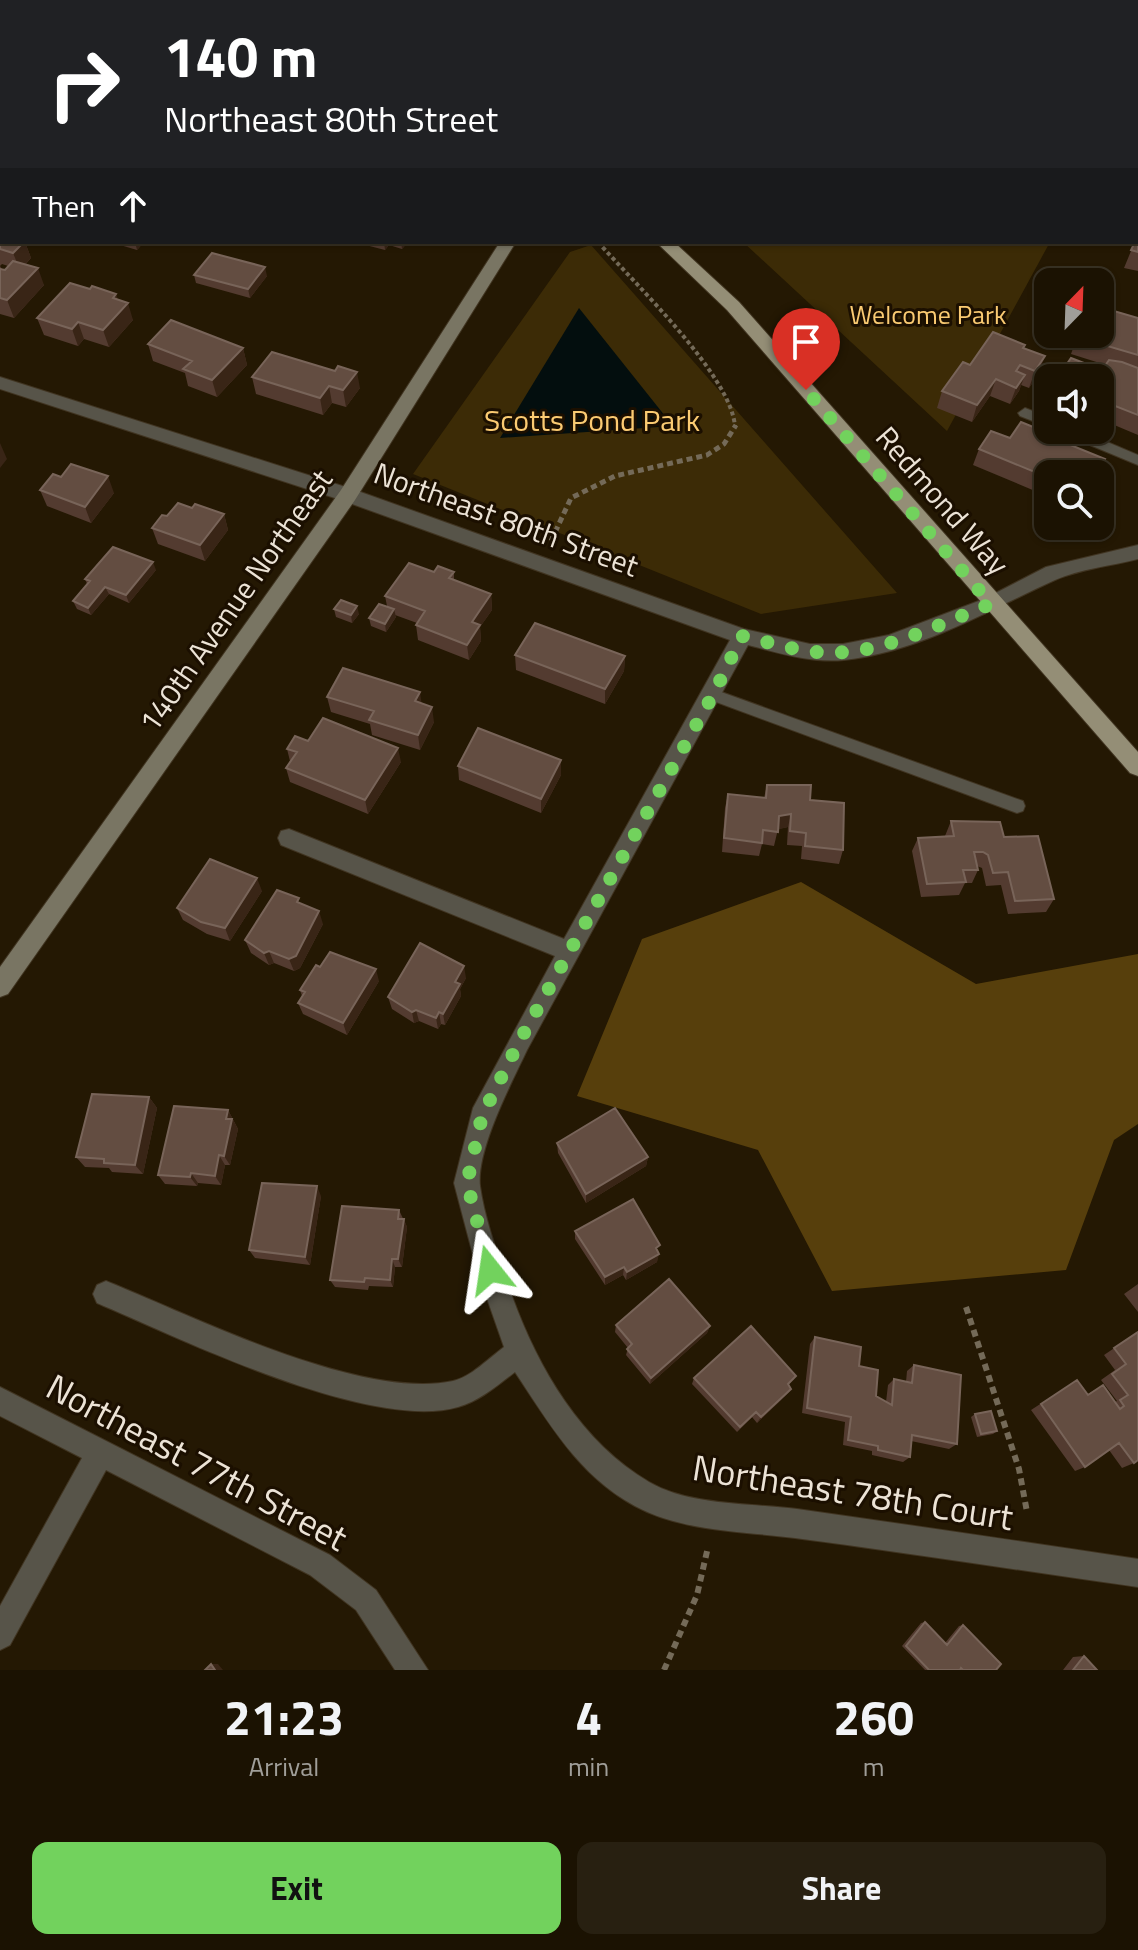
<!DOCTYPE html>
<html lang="en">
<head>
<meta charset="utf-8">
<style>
	body { margin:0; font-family:"Titillium Web",sans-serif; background:#282011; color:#f1f3f6; height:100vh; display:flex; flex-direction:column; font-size:30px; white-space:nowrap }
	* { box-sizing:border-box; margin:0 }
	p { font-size:26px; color:#a09e99 }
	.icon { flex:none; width:44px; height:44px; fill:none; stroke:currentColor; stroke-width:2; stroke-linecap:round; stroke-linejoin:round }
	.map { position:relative; height:1670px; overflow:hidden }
	.sheet { display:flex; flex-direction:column; background:#1b1202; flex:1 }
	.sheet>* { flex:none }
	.guide { position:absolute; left:0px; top:0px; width:1138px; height:244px; box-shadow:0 2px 6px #0004,0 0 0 2px #393224; background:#202124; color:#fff; overflow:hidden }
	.needle { width:52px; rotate:23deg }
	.controls { position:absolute; left:1034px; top:268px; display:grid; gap:16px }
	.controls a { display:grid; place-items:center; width:80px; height:80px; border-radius:16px; background:#1b1202; box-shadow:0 2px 6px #0004,0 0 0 2px #393224; font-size:40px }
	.pin { position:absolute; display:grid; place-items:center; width:68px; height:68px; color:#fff; margin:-82px -34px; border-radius:50% 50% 50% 0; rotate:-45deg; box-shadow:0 0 8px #0007 }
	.pin .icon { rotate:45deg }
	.me { position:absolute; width:88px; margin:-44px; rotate:345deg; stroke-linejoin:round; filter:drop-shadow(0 0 6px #0008) }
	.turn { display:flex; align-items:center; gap:28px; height:168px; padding:0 32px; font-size:36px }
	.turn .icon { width:104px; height:104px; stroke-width:2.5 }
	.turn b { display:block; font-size:56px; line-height:68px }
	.then { display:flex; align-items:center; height:76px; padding:0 32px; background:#0003; gap:16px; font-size:30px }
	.eta { display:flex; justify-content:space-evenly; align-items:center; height:136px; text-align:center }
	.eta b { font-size:48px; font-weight:700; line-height:56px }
	.cta { display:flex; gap:16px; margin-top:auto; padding:16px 32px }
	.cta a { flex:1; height:92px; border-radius:16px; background:#72d25d; color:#111; font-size:32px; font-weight:700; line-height:92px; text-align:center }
	.cta a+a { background:#282011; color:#f1f3f6 }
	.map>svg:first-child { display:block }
	.green { fill:#3c2b06 }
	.forest { fill:#573f0c }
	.water { fill:#030e0e }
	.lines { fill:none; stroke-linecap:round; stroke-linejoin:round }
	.service-casing { stroke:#403421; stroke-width:2 }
	.minor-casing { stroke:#403421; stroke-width:2 }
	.secondary-casing { stroke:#403421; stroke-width:2 }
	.primary-casing { stroke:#403421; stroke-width:2 }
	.path-far2 { stroke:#746a58; stroke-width:4; stroke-dasharray:4 3; stroke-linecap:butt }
	.path-far1 { stroke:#746a58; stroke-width:5; stroke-dasharray:6 4; stroke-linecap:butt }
	.path { stroke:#746a58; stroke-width:6; stroke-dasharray:7 5; stroke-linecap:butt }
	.service { fill:#575449; fill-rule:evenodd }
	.minor { fill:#575449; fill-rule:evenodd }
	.secondary { fill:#797563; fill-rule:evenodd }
	.primary { fill:#948e76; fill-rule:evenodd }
	.wall { fill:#533b30; fill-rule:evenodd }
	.shaded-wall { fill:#392516 }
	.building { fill:#634d41; stroke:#786459; stroke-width:2 }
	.route { stroke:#72d25d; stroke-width:14; stroke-dasharray:0 25.2 }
	.labels { text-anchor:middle; stroke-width:6; stroke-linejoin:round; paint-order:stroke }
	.far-park-label { font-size:26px; fill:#fbcb72; stroke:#1b0f00 }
	.park-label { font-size:30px; fill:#fbcb72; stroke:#1b0f00 }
	.street-label { font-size:30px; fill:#ece3d6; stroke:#1b0f00 }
	.near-street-label { font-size:36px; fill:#ece3d6; stroke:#1b0f00 }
</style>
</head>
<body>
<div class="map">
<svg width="1138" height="1670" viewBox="0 0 1138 1670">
	<rect width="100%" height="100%" fill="#241803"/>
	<!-- green -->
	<path class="green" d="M743 242H1050L947 431Z
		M591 245 897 593 761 614 413 474 570 252Z"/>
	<!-- forest -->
	<path class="forest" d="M801 882 976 984 1138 954V1124L1114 1140 1066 1270 832 1291 758 1150 577 1096 642 939Z"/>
	<!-- water -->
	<path class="water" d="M579 308 673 426 500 438Z"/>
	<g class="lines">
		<!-- service casing -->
		<g class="service-casing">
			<path id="service" d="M1025 408 1048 417V427L1020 416 1018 413Z
				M1059 430H1079L1138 455V465L1061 433Z
				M713 689 1023 801 1025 806 1023 811 1017 813 708 699 705 695Z"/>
		</g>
		<!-- minor casing -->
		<g class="minor-casing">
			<path id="minor" d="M981 0H996L980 2Z
				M0 377 355 490 744 629 810 644H843L889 635 984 599 1046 567 1138 545V559C1111 566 1080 569 1055 580 987 611 919 652 844 660 811 663 779 653 748 645L527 1050C512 1082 476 1150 480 1186 485 1222 500 1261 512 1296 538 1368 581 1442 649 1482 690 1506 751 1503 797 1509 911 1525 1024 1542 1138 1559V1587C1024 1571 910 1553 795 1538 743 1531 683 1532 635 1506 579 1476 549 1423 515 1372 498 1385 480 1401 458 1407 370 1432 182 1339 97 1303L93 1294 97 1285 106 1281C193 1316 362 1401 453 1381 471 1377 489 1358 504 1347L477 1270 454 1183 473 1108 555 956 281 845 278 838 281 831 289 829 564 939 730 640 341 500 0 389Z
				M0 1387 330 1555 376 1590 428 1670H395L356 1610 310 1575 106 1470 10 1645 0 1650V1606L82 1458 0 1416Z"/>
		</g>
		<!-- secondary casing -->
		<g class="secondary-casing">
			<path id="secondary" d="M500 242H516L355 500 8 994 0 997V967L341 490Z"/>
		</g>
		<!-- primary casing -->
		<g class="primary-casing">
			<path id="primary" d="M317 0H333L334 2H318Z
				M656 242H674L739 302 1138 752V776L1130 773 727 310Z"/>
		</g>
		<!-- path-far2 -->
		<path class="path-far2" d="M598 242C633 282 732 376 735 427"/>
		<!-- path-far1 -->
		<path class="path-far1" d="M551 541 571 498 615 476 707 455 724 444 736 425"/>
		<!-- path -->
		<path class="path" d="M966 1307 1019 1469 1027 1512
			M664 1670 697 1595 708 1547"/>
		<!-- service -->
		<use href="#service" class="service"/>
		<!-- minor -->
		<use href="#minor" class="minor"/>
		<!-- secondary -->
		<use href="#secondary" class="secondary"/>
		<!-- primary -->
		<use href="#primary" class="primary"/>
	</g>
	<!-- wall -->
	<path class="wall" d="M145 0H192L190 2H146Z
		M423 0H489V2H423Z
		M529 0H602L601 2H529Z
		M714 0H771L770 2H714Z
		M0 13 2 14V53L0 52Z
		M1138 234V271L1124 268Z
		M0 235 2 242H25L31 258 25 265 44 285 14 318 0 314ZM2 264 8 266 5 270 2 269 0 266Z
		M110 242H144L137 250Z
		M354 242H408L402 249 389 245 385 250Z
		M194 275 267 276 250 298 196 283Z
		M118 300 133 320 109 347 84 339 78 346 44 335 37 318Z
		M1138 318V435L1100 419V378H1058L1071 358 1102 370 1106 365 1071 354 1076 340 1063 336 1064 334H1100Z
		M148 344 243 348 247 365 217 397 188 386 185 373 153 361Z
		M1024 348 1039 373 1029 388 1021 385 1019 391 1010 404 990 396 972 422 937 408 942 391 970 365Z
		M252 377 360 388 346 407 332 403 323 415 256 394Z
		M1038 429 1072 439 1069 445 1098 474H1048V492L1037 488 1035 491 973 465 979 449Z
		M40 490 114 493 91 523 47 506Z
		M192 508 224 514 228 530 205 561 158 544 152 528 167 516Z
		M156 570 129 603 109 594 91 615 77 609 73 601 87 584 85 579Z
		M434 572H454V580L491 594 492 610 480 627 481 641 469 660 418 640 416 625 417 623 395 615 396 617 386 632 371 626 369 618 387 606 385 596Z
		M334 609 359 614 352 623 336 617Z
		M515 655 625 656 624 671 605 704 516 670Z
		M327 697 434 722 420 750 372 735 370 724 331 712Z
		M308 741 401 762 368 814 290 782 286 768 290 761 287 749Z
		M561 760V775L541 813 459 780 458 766Z
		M767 785 810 800 843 850 839 864 801 859 802 846 787 845 788 827 778 829 774 846 762 844 759 856 722 852 725 808 728 794 764 798Z
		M951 821 1004 837 1054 899 1046 912 1008 914 1001 885 986 886 982 868 977 866 978 870 972 883H965L959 895 921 897 912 851 918 838 945 836Z
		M262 891 230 941 207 934 183 920 177 908Z
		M323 924 300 968 294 971 274 963 269 965 251 953 245 940Z
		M466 978 460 989 461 996 445 1025 441 1024 438 1029 419 1021 414 1023 392 1009 388 997Z
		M379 981 347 1035 303 1014 298 1003 302 996 300 990Z
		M149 1097 157 1108 143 1174 112 1172 109 1168 85 1167 76 1157Z
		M228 1110 238 1129 230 1165H225L221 1185 198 1183 197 1186 165 1184 158 1175Z
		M557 1143 648 1157 646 1166 586 1203 558 1153Z
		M321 1196 310 1265 255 1258 249 1250Z
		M399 1210 407 1227 402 1267H395L393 1287 369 1286 368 1290 335 1287 330 1280Z
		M575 1231 658 1253 657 1262 626 1280 623 1275 605 1285 575 1239Z
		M1138 1284V1312L1124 1294Z
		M616 1325 710 1326 707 1333 650 1384 626 1355 628 1348 615 1332Z
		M1138 1332 1134 1463 1122 1468 1109 1450 1085 1467 1075 1471 1031 1410 1077 1380 1088 1394 1103 1385 1115 1402 1117 1401 1101 1380 1115 1370 1104 1355Z
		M815 1337 859 1366 876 1396 886 1402 888 1385 894 1379 906 1382 907 1371 914 1365 957 1444 949 1449 911 1441 910 1457 903 1462 872 1455V1451L843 1445 845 1422 802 1413 810 1344Z
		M796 1376 788 1385 791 1389 787 1394 757 1423 752 1417 737 1432 692 1384 694 1378Z
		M975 1414 997 1431 993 1434 977 1437 971 1417Z
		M925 1622 945 1643 959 1626 963 1625 996 1670H925L902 1646 921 1623Z
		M1084 1656 1097 1670H1063L1073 1657Z"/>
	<!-- shaded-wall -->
	<path class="shaded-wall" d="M175 0H192L190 2H175Z
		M479 0H489V2H477Z
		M24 242H25L31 258 20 270 13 253Z
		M135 242H144L137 250Z
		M384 242H389V245L385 250Z
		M401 242H408L402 249Z
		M265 267 267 276 250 298 248 289Z
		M38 268 44 285 14 318 7 300Z
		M116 294 122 310 128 303 133 320 109 347 103 330 113 298Z
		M78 322 84 339 78 346 72 329Z
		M243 348 247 365 217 397 212 380Z
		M1045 356 1039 373 1029 388 1035 371Z
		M357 372 360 388 346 407 343 390Z
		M1025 375 1019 391 1010 404 1016 388Z
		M996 379 990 396 972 422 977 405Z
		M329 386 332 403 323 415 320 398Z
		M0 443 7 459 0 468Z
		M108 476 114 493 91 523 85 507Z
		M224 514 228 530 205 561 200 545Z
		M153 562 156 570 129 603 126 595Z
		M105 587 109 594 91 615 88 608Z
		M491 594 492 610 480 627 481 641 469 660 467 645 472 622Z
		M357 606 359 614 352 623 351 615Z
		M394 609 396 617 386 632 385 624Z
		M625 656 624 671 605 704V689Z
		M420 692 422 706 415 701Z
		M432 707 434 722 420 750 418 735Z
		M398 748 401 762 368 814 365 800Z
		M561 760V775L541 813V799Z
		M791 814 788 827 776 830 779 816Z
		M257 878 262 891 230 941 225 928Z
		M319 911 323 924 300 968 294 971 289 959Z
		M269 951 274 963 269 965 264 953Z
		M464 966 466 978 460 989 461 996 445 1025 443 1014 455 982Z
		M376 969 379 981 347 1035 343 1023Z
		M416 1010 419 1021 414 1023 412 1012Z
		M439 1012 441 1024 438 1029 436 1018Z
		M149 1097 157 1108 143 1174 135 1165Z
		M228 1110 238 1129 230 1165 224 1156 226 1119Z
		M219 1155 225 1165 221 1185 215 1176Z
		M648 1157 646 1166 586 1203V1194Z
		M191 1173 198 1183 197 1186 190 1177Z
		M317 1186 321 1196 310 1265 305 1257Z
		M404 1219 407 1227 402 1267 398 1259Z
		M659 1254 657 1262 626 1280 627 1272Z
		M392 1259 395 1267 393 1287 390 1280Z
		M624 1267 623 1275 605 1285V1277Z
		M710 1326 707 1333 650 1384 651 1378Z
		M791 1389 787 1394 757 1423 761 1417Z
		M211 1664H218L223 1670H215Z"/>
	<!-- building -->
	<path class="building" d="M449 0H479L477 2H457Z
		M536 0H568L566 2H546Z
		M724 0H758L757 2H723Z
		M858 0H897L904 2H857Z
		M1056 0H1122L1121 2H1056Z
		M0 13 2 14V39L0 38Z
		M1 234 2 242H24L13 253 0 249V235Z
		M1138 234V252L1131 250 1135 242H1136Z
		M212 253 265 267 248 289 194 275Z
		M13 261 38 268 7 300 0 298V269L5 270Z
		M70 283 90 289 92 286 116 294 113 298 128 303 103 330 78 322 72 329 37 318Z
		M1100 307 1138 318V355L1077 337 1078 334H1100Z
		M171 320 243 348 212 380 183 369 192 361 148 344Z
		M993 332 1025 345 1023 348 1045 356 1035 371 1020 365 1016 371 1025 375 1016 388 996 379 977 405 942 391 963 362 970 365Z
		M272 352 335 371 338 366 357 372 343 390 329 386 320 398 252 377Z
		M1071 358 1102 370 1109 360 1122 362 1138 368V415L1100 400V378H1062L1058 377Z
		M1021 422 1038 429 1040 426 1072 439 1068 444 1105 459 1096 474H1085L1065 466 1060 474H1050L1044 471 1042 475 979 449 991 431 1010 438Z
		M71 464 108 476 85 507 40 490 53 474 61 477Z
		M178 503 192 508 195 504 224 514 200 545 152 528 162 515 167 516Z
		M113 547 153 562 126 595 105 587 88 608 73 601 90 581 85 579Z
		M409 563 434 572 438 566 454 572 449 578 491 594 472 622 480 625 467 645 416 625 425 611 385 596Z
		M341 600 357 606 351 615 334 609Z
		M379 604 394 609 385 624 369 618Z
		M535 623 625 656 605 689 515 655Z
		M343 668 420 692 415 701 432 707 418 735 369 720 374 711 327 697Z
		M323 718 398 748 365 800 286 768 297 752 287 749 295 736 308 741Z
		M478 728 561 760 541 799 458 766Z
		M767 785H811L810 800 844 803 843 850 805 846 806 833 790 831 791 814 779 816 778 832 763 830 762 843 724 838 728 794 766 798Z
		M951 821 1000 822 1004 837 1038 836 1054 899 1015 901 1008 872 993 873 988 855 983 852H974L978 870H963L966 882 927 884 918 838 954 836Z
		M210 859 257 878 225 928 201 922 177 908Z
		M277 890 299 898 297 902 319 911 296 956 289 959 269 951 264 953 245 940Z
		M420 943 464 966 455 982 460 984 443 1014 439 1012 436 1018 416 1010 412 1012 388 997Z
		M330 952 376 969 343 1023 298 1003 305 992 300 990 316 965 320 967Z
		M92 1094 149 1097 135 1165 104 1163V1159L76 1157Z
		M174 1106 228 1110 226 1119H232L224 1156 219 1155 215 1176 191 1173 190 1177 158 1175Z
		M615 1108 648 1157 586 1194 557 1143Z
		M262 1183 317 1186 305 1257 249 1250Z
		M633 1199 660 1245 656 1248 659 1254 627 1272 624 1267 605 1277 575 1231Z
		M342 1206 399 1210 398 1219H404L398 1259H392L390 1280 365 1278 364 1282 330 1280Z
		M669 1279 710 1326 651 1378 627 1349 632 1344 616 1325Z
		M751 1326 796 1376 788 1384 791 1389 761 1417 756 1412 740 1427 694 1378Z
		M1138 1332V1460L1134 1463 1119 1443 1085 1467 1041 1404 1077 1380 1088 1395 1103 1385 1120 1409 1124 1406 1120 1400 1128 1395 1112 1374 1126 1364 1114 1348Z
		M815 1337 861 1347 859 1366 878 1370 876 1396 892 1405 894 1379 912 1383 914 1365 961 1375 957 1444 912 1435 910 1457 878 1450V1446L848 1440 851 1417 807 1408Z
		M991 1411 997 1431 981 1434 975 1414Z
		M925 1622 947 1645 963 1625 1001 1664 996 1670H963L961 1668 960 1670H929L906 1646Z
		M1084 1656 1097 1670H1073Z
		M211 1664 215 1670H205Z"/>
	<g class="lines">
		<!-- route -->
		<path class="route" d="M490 1270 467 1183 482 1116 519 1042 713 695 742 636C764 641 786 648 808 651 871 661 934 626 991 604L806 390"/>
	</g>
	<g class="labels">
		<!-- far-park labels -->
		<g class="far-park-label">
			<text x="928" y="324">Welcome Park</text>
		</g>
		<!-- park labels -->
		<g class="park-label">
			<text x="592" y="431">Scotts Pond Park</text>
		</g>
		<!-- street labels -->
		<g class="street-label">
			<text transform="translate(942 501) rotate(49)" y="10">Redmond Way</text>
			<text transform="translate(506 520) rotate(20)" y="10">Northeast 80th Street</text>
			<text transform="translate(236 601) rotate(-55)" y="10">140th Avenue Northeast</text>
		</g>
		<!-- near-street labels -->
		<g class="near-street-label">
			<text transform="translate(197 1462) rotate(28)" y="13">Northeast 77th Street</text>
			<text transform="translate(853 1492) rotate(9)" y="13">Northeast 78th Court</text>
		</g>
	</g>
</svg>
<div class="controls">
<a><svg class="needle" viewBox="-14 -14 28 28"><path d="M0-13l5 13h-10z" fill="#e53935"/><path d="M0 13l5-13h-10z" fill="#a09e99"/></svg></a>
<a><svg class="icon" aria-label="sound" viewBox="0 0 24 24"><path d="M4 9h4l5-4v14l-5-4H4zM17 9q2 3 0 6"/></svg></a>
<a><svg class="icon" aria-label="search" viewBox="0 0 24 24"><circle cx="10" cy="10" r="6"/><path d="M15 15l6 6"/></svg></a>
</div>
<div class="pin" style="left:806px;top:390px;background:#d93025"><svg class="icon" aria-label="arrive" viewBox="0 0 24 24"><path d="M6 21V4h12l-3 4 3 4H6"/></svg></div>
<svg class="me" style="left:490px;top:1270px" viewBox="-20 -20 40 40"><path d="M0-17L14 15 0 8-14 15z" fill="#72d25d" stroke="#fff" stroke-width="4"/></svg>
<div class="guide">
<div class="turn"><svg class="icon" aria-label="right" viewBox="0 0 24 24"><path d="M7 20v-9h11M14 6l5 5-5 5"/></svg><div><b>140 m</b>Northeast 80th Street</div></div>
<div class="then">Then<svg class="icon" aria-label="ahead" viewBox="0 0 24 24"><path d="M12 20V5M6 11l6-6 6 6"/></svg></div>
</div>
</div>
<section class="sheet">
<div class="eta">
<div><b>21:23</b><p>Arrival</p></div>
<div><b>4</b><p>min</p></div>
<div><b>260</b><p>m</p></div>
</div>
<div class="cta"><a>Exit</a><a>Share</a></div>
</section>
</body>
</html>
